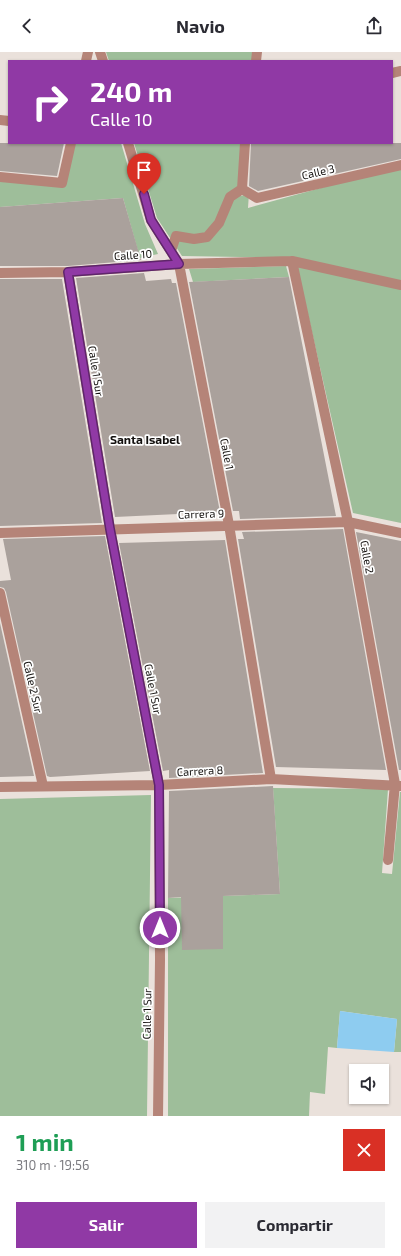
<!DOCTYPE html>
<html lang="es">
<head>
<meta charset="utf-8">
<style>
	body { margin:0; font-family:"Exo 2",sans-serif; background:#f2f2f3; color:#2b2b33; height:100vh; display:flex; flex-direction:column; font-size:15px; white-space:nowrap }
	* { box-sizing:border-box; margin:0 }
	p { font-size:13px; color:#7c7c81 }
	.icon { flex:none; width:22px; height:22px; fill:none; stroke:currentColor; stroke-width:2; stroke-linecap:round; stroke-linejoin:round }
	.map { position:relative; height:1064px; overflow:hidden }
	.side { display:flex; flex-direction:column; background:#fff; flex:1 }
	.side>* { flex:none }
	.banner { position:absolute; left:8px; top:8px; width:385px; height:84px; border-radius:0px; box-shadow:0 1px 3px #0004; background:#9039a5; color:#fff; overflow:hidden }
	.buttons { position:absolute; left:349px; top:1012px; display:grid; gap:8px }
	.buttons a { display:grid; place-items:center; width:40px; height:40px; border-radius:0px; background:#fff; box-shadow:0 1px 3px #0004; font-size:20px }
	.pin { position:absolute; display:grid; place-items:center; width:34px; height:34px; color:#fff; margin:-41px -17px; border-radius:50% 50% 50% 0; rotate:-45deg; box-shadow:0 0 4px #0007 }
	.pin .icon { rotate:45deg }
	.me { position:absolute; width:44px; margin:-22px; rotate:0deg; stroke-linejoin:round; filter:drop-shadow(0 0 3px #0008) }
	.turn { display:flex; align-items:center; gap:14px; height:84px; padding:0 16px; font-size:18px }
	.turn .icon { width:52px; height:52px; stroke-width:2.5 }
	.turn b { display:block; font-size:28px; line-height:34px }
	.round { display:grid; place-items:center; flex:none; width:42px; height:42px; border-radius:0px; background:#f2f2f3 }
	.headline { display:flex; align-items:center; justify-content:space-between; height:68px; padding:0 16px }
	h1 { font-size:24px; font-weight:700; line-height:30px; color:#1e9e55 }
	.cta { display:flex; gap:8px; margin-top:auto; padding:8px 16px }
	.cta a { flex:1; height:46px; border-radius:0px; background:#9039a5; color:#fff; font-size:16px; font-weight:700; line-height:46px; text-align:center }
	.cta a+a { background:#f2f2f3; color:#2b2b33 }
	header { display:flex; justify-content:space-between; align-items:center; height:52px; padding:0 16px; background:#fff; font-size:18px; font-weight:700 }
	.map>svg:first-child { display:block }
	.green { fill:#9ebe9a }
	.water { fill:#8eccf0 }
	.building { fill:#aaa19c }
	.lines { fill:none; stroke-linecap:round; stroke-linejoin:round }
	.minor { stroke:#b58478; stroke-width:10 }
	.route-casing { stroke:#5e256b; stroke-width:10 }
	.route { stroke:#9039a5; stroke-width:7 }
	.labels { text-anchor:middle; stroke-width:3.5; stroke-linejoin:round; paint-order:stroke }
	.street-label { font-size:11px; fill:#13100e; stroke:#fff }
	.neighbourhood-label { font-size:12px; font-weight:bold; fill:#13100e; stroke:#fff }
</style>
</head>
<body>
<header><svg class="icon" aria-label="back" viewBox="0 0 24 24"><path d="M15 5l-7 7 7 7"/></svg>Navio<svg class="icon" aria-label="share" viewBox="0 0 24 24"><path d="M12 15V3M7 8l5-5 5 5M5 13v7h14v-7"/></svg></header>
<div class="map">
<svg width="401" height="1064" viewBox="0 0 401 1064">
	<rect width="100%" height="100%" fill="#eae1db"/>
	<!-- green -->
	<path class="green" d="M106 0H254L253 9H109Z
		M73 91H121L145 172 158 202 140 206 123 146 0 155V128L64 133Z
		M134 91H241V144L249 141 248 156 401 114V230L292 206 182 204 157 166Z
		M286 214 289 225 193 230 189 217Z
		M297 214 401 237V471L353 461Z
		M273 736 388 737 382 821 392 822 400 740H401V1000H394L397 967 340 959 337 996 328 995 325 1042 310 1040 309 1064H168V846L280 842Z
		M151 743 147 1064H0V747Z"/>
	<!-- water -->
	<path class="water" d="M340 959 397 967 394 1000 337 996Z"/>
	<!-- building -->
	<path class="building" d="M0 91H64L57 124 0 119Z
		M251 91H401V107L258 139 249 134Z
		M123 146 141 208 68 214H0V155Z
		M144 221 146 229 171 227 172 231H176L220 460 115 465 76 226Z
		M289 225 336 464 240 467 239 459H233L189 230Z
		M0 227H62L102 471 0 474Z
		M343 477 386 718 276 715 238 487H244L242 480Z
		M356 480 401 489V718H399Z
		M105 484 150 719 50 725 47 724 6 540 4 536 0 535V529L11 528 3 487Z
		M225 488 263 721 169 726V718L163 719 119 491Z
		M0 571 34 724 0 725Z
		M273 734 280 842 223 844V897L182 898 181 845 168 846 169 739Z"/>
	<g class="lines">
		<!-- minor -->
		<path class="minor" d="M100 0 103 9
			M86 9 88 0
			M256 9 257 0
			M392 21 401 19
			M0 68 9 69
			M128 91 151 168 179 212 229 473 271 727
			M0 125 62 131 71 91
			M242 137 257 146 401 113
			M171 199 176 184 194 187 207 185 219 171 230 145 242 137 245 91
			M292 209 348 470 395 732 388 808
			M68 220 110 477 159 733 160 908 158 1064
			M0 221 68 220 179 212 292 209 401 233
			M0 481 348 470 401 481
			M0 541 43 734
			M0 735 159 733 271 727 401 734"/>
	</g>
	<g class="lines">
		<!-- route casing -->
		<g class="route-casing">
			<path id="route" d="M144 142 151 168 179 212 68 220 110 477 159 733 160 876"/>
		</g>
		<!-- route -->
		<use href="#route" class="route"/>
	</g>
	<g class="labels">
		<!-- street labels -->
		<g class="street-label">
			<text transform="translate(318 120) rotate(-13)" y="4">Calle 3</text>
			<text transform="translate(133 203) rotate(-4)" y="4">Calle 10</text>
			<text transform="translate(96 319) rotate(81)" y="4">Calle 1 Sur</text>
			<text transform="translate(227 402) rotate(79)" y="4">Calle 1</text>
			<text transform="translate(201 462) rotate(-2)" y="4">Carrera 9</text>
			<text transform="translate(367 505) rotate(80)" y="4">Calle 2</text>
			<text transform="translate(33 635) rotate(77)" y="4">Calle 2 Sur</text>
			<text transform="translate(153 637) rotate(79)" y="4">Calle 1 Sur</text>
			<text transform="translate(200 719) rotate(-3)" y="4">Carrera 8</text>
			<text transform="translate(147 962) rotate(-89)" y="4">Calle 1 Sur</text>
		</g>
		<!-- neighbourhood labels -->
		<g class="neighbourhood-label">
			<text x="145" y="392">Santa Isabel</text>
		</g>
	</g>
</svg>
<div class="buttons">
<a><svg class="icon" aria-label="sound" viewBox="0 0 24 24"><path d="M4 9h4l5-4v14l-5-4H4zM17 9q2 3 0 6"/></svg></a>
</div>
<div class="pin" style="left:144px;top:142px;background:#d93025"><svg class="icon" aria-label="arrive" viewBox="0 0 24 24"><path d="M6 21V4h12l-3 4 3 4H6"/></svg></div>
<svg class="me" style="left:160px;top:876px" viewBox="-20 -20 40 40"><circle r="17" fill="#9039a5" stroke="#fff" stroke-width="3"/><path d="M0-11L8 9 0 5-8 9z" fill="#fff"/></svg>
<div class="banner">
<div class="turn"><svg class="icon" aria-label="right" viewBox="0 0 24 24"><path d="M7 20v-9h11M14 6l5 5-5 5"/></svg><div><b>240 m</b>Calle 10</div></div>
</div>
</div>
<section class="side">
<div class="headline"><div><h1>1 min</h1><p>310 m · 19:56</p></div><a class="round" style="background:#d93025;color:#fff"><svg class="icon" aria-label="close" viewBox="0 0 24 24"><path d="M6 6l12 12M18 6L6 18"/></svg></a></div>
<div class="cta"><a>Salir</a><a>Compartir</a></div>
</section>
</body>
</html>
